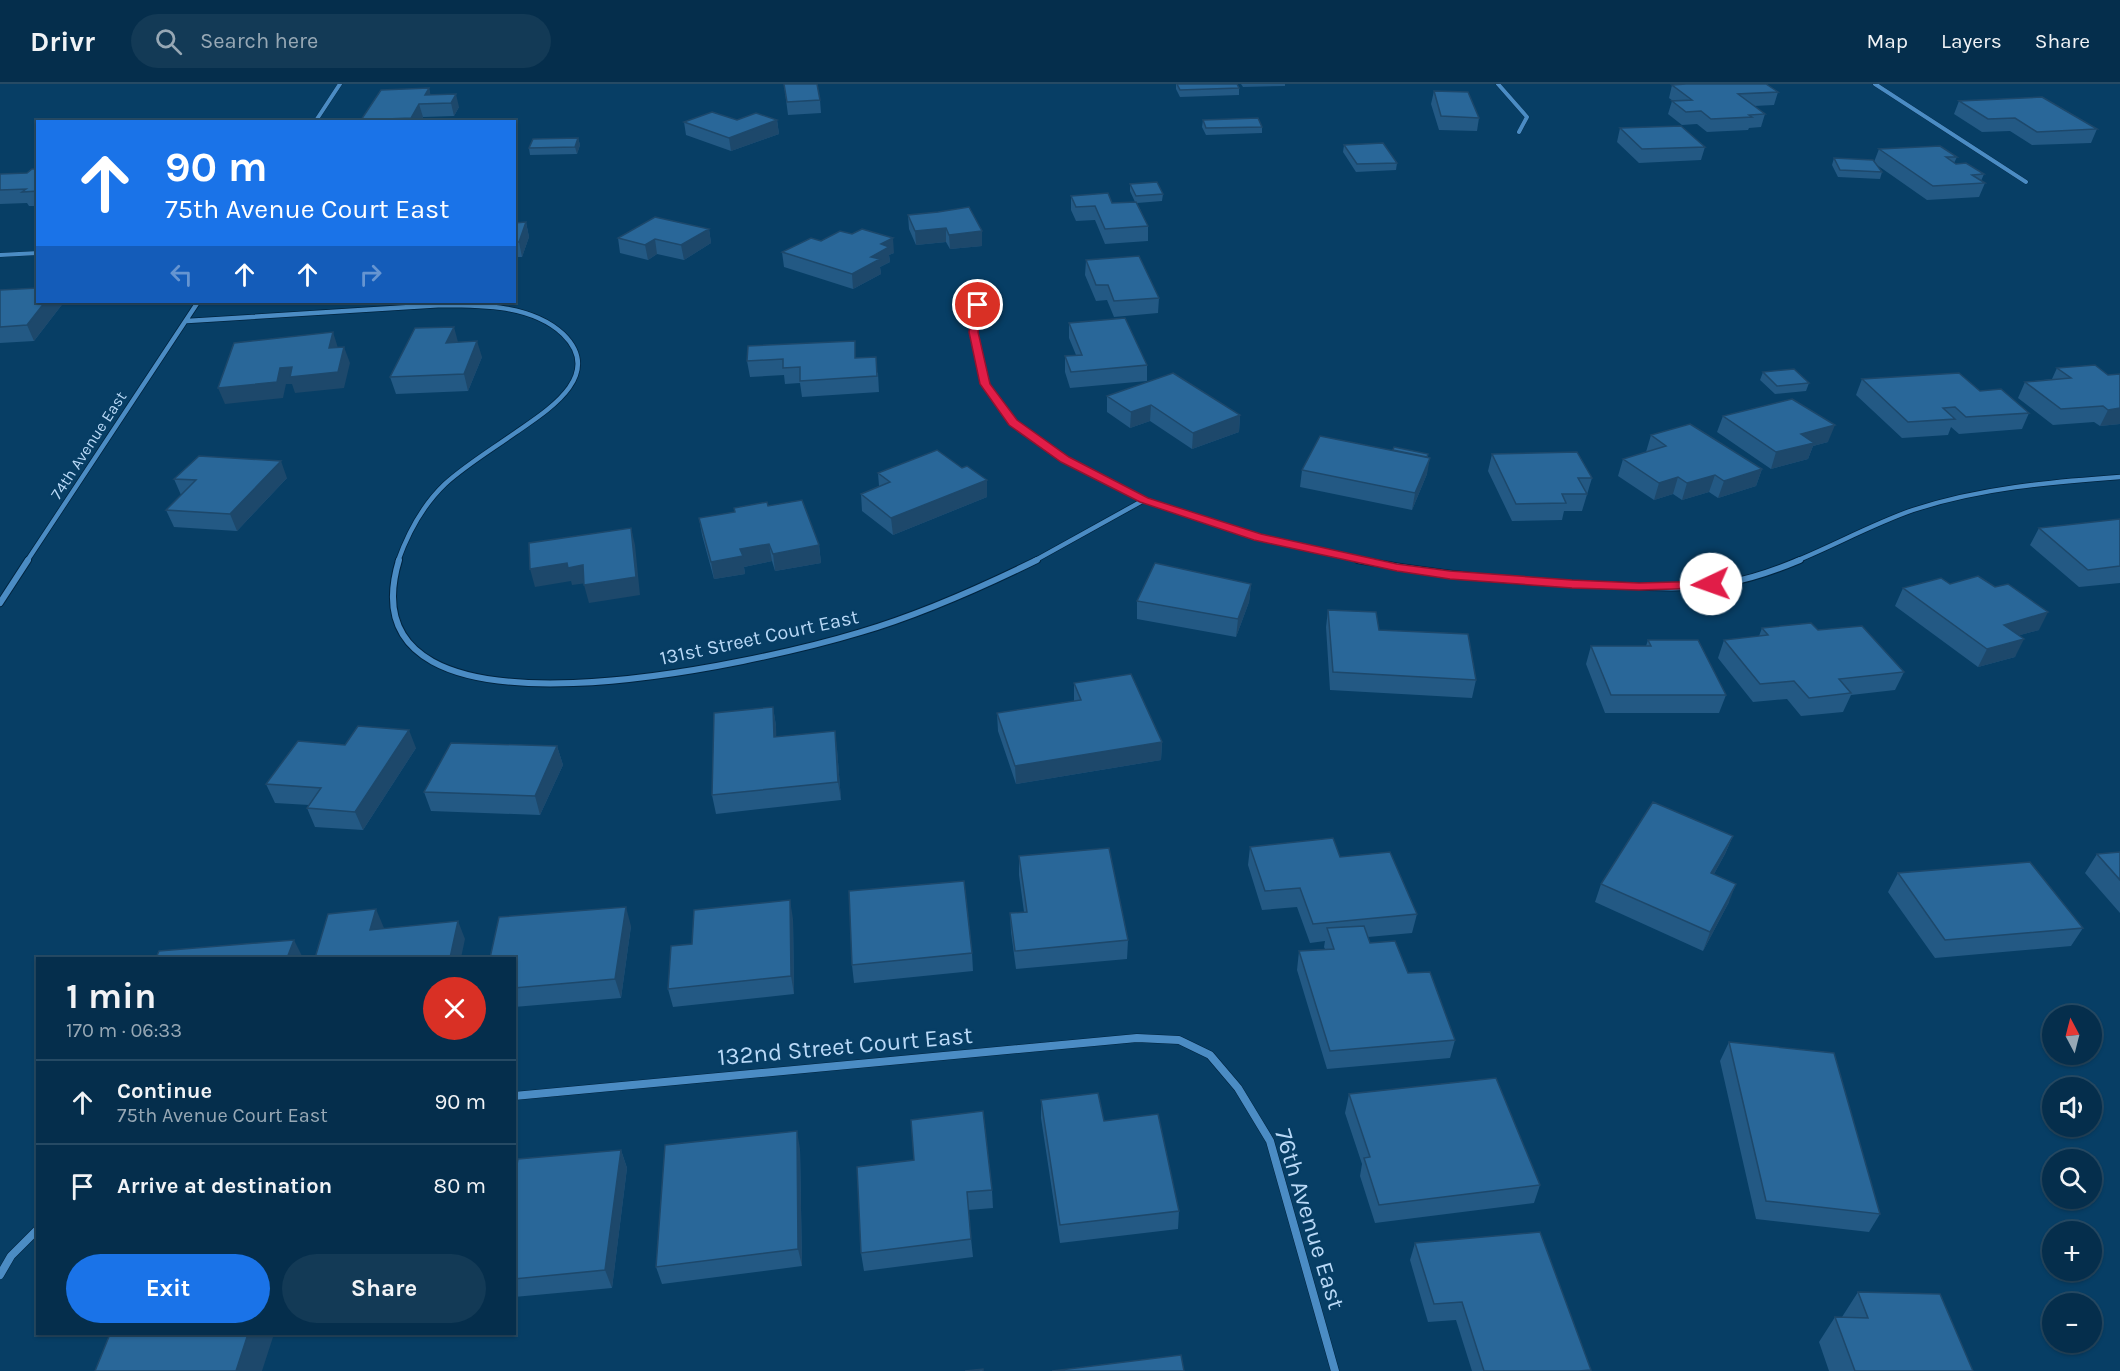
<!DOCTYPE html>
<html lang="en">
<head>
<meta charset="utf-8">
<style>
	body { margin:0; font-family:Karla,sans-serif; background:#133a56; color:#f1f3f6; height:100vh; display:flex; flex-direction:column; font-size:22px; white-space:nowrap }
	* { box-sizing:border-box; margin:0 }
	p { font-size:20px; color:#97a8b5 }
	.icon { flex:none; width:33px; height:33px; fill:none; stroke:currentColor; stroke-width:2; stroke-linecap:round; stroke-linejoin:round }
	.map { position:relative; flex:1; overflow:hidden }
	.details { position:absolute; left:36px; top:873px; width:480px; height:378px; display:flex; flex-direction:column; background:#052e4c; border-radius:0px; box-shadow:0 2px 4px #0004,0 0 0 2px #264a64 }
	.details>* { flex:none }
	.guide { position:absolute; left:36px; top:36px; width:480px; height:183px; border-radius:0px; box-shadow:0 2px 4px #0004,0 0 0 2px #264a64; background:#1a73e8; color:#fff; overflow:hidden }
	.needle { width:39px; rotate:353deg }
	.tools { position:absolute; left:2042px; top:921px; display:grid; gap:12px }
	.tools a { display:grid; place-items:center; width:60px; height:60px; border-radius:50%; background:#052e4c; box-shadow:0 2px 4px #0004,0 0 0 2px #264a64; font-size:30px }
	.pin { position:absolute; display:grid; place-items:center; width:51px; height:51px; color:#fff; margin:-26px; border:3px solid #fff; border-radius:50%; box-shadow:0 2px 6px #0007 }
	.me { position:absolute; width:66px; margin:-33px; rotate:267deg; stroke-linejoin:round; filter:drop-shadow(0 0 4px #0008) }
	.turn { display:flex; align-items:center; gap:21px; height:126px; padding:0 30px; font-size:27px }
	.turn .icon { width:78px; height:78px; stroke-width:2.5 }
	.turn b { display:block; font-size:42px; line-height:51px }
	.lanes { display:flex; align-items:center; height:57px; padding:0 30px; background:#0003; justify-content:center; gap:30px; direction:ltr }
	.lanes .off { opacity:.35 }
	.round { display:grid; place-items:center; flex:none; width:63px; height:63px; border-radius:32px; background:#133a56 }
	.overview { display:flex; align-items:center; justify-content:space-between; height:102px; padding:0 30px }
	h1 { font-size:36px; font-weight:700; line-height:45px }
	.action { display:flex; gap:12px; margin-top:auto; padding:12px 30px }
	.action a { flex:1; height:69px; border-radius:36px; background:#1a73e8; color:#fff; font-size:24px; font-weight:700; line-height:69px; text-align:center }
	.action a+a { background:#133a56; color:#f1f3f6 }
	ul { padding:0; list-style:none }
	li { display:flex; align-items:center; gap:18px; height:84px; padding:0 30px; border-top:2px solid #264a64 }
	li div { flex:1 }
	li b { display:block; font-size:22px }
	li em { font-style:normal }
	header { display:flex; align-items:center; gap:36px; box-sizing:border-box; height:84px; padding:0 30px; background:#052e4c; border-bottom:2px solid #264a64 }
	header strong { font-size:28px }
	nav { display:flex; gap:33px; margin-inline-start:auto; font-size:21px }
	.search { width:420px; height:54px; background:#133a56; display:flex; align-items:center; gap:15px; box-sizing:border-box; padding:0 21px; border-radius:33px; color:#97a8b5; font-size:22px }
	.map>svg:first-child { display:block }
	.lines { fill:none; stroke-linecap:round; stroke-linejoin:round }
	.street-far3-casing { stroke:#01243f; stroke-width:4.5 }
	.street-far2-casing { stroke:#01243f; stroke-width:6 }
	.street-far1-casing { stroke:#01243f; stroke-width:8 }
	.street-casing { stroke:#01243f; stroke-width:9 }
	.street-far3 { stroke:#4b8cc4; stroke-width:4 }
	.street-far2 { stroke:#4b8cc4; stroke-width:4.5 }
	.street-far1 { stroke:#4b8cc4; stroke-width:6 }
	.street { stroke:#4b8cc4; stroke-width:8 }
	.wall { fill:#235984 }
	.shaded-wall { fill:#1d486b }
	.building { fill:#296799; stroke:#1d486b; stroke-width:1.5 }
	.route { fill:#e11d48; stroke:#92132f; stroke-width:1.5 }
	.labels { text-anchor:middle; stroke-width:4.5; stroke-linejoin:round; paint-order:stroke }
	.far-street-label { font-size:16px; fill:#b9d9f7; stroke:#073e65 }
	.street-label { font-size:20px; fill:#b9d9f7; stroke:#073e65 }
	.near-street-label { font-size:24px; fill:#b9d9f7; stroke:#073e65 }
</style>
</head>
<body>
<header>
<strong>Drivr</strong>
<div class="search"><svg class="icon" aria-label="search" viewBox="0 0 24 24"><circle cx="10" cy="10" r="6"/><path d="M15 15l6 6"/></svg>Search here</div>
<nav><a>Map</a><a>Layers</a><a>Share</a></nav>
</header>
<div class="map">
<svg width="2120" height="1287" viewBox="0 0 2120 1287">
	<rect width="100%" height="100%" fill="#073e65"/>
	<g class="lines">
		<!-- street-far3 casing -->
		<g class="street-far3-casing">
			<path id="street-far3" d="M1498 0 1527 33 1519 48
				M1875 0 2026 98
				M315 38 340 0
				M0 171 38 169"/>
		</g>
		<!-- street-far2 casing -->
		<g class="street-far2-casing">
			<path id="street-far2" d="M978 221 973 248 985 300 1013 338 1065 376 1144 416
				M187 237 442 221C482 221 532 221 563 250 606 292 545 328 515 349 491 366 466 381 445 400 423 421 408 449 398 477
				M27 477 198 218
				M1034 477 1144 416 1259 454 1367 477
				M1796 477C1835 461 1873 440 1913 426 1980 404 2050 398 2120 393"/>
		</g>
		<!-- street-far1 casing -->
		<g class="street-far1-casing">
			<path id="street-far1" d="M399 476C337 681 772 575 861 548 922 530 980 504 1037 476
				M1358 476C1441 491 1524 499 1608 501 1647 503 1687 506 1726 499 1752 495 1776 486 1800 476
				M0 519 28 476"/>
		</g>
		<!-- street casing -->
		<g class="street-casing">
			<path id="street" d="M514 1012 1137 954 1179 956 1210 971 1238 1004 1270 1057 1335 1287
				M0 1191 11 1172 38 1145"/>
		</g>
		<!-- street-far3 -->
		<use href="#street-far3" class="street-far3"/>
		<!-- street-far2 -->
		<use href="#street-far2" class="street-far2"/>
		<!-- street-far1 -->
		<use href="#street-far1" class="street-far1"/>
		<!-- street -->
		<use href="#street" class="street"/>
	</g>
	<!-- wall -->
	<path class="wall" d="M784 0 820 16 821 29 788 31Z
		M1176 0H1237L1239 4V11L1180 13 1176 5Z
		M1241 0H1285V2L1243 3Z
		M1672 1 1778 8 1774 21 1754 22 1765 30 1761 43 1749 44 1748 46 1707 48 1697 40 1682 41 1668 30 1672 17H1673L1669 14Z
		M429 4 430 10 459 23 454 32 423 33 420 38H362L361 36Z
		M1434 7 1479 34 1477 47 1439 46 1431 20Z
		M1959 17 2097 45 2091 59 2032 61 2010 47 1982 48 1954 30Z
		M777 36 779 50 731 67 686 51 684 38Z
		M1203 36 1262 43V49L1206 51 1202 43Z
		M1620 44 1705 63 1701 76 1639 79 1617 58Z
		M578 54 580 61 577 70 530 71 529 64Z
		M1344 61 1397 79 1396 86 1356 88 1343 68Z
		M1879 65 1957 73 1954 79 1984 90 1981 97 1985 99 1979 113 1927 116 1877 81 1882 88 1880 95 1838 93 1832 81 1834 74 1874 78Z
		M38 85V122H29L27 119 0 120V90L27 89Z
		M1130 100 1163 110 1162 117 1137 119 1148 142V157L1105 160 1095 136 1076 137 1071 126V112L1112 119 1135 118 1130 107Z
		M908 131 982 147V162L950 165 946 158 916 161 909 145Z
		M526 138 529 153 522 173H514V139Z
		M709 145 711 159 684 176 657 170 648 176 620 169 618 154Z
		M821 157 894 169 889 171 890 178 880 183 881 190 853 205 784 183 782 168Z
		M1086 176 1159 214 1158 229 1114 233 1107 216 1096 217 1085 191Z
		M0 206 38 218H64L34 257 0 259Z
		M1069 239 1147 281V297L1070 304 1065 288V272L1076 271 1069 254Z
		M458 258 482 273 468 307 396 310 390 293Z
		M748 262 856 274 878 289 879 308 802 313 800 299 785 300 784 291 750 293 747 277Z
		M2057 284 2108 291 2120 290V340L2100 342 2094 338 2053 341 2018 314 2025 298 2052 295Z
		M1763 288 1809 299 1806 307 1775 310 1760 296Z
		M1862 295 1980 307 2029 329 2022 345 1959 350 1951 343 1948 351 1902 354 1856 311Z
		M1107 312 1240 331 1239 348 1192 365 1150 337 1130 344 1107 328Z
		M1723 332 1828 358 1813 362 1808 375 1771 385 1717 348Z
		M1651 351 1762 385 1756 402 1718 414 1709 408 1682 416 1673 410 1654 416 1618 392 1623 375 1646 368Z
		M1393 366 1428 370 1427 390 1412 426 1300 403 1302 386Z
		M1492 370 1592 394 1582 427H1564L1562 436 1512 437 1488 387Z
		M962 384 987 396V413L893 451 862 427 861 410 879 402 878 389Z
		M287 394 237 447 174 443 166 426 181 411 174 395Z
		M768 422 819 461 821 479 775 487 772 477 744 483 745 490 714 495 702 451 699 434 735 428 734 424Z
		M2120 435V499L2079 503 2030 461 2039 444Z
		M1251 500 1249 518 1236 553 1137 535V517Z
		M1903 504 2039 546 2020 551 2015 573 1978 583 1895 522Z
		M1328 526 1379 546 1476 596 1472 614 1330 606 1326 543Z
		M1762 544 1818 546 1904 588 1895 606 1851 611 1843 628 1801 632 1787 615 1753 618 1718 574 1724 556 1759 552Z
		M1648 556 1726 611 1719 629H1605L1586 580 1591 562H1646Z
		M1074 599 1162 658 1161 676 1016 700 998 647 997 629 1074 617Z
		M773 623 776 642V653L837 665 841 716 716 730 712 711Z
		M345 661 416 664 363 746 315 743 307 724 309 721 275 719 266 700Z
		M557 662 563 681 540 731 431 727 424 708Z
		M1733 752 1725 770 1714 790 1729 818 1703 867 1595 818 1601 800Z
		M1250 763 1340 773 1417 830 1412 849 1368 853 1370 859 1408 889 1455 956 1450 974 1327 985 1297 886 1299 867 1325 865 1324 863 1325 857 1310 859 1297 823 1262 826 1248 781Z
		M2120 768V829L2085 789 2097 770Z
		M1019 772 1128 856 1127 875 1016 885 1011 848 1010 829 1024 828 1019 791Z
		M1898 789 2083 844 2071 862 1935 874 1888 808Z
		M793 835 794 910 673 923 668 905 692 860Z
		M631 842 621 914 514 923V874Z
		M972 869 973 887 854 899 852 881Z
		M1729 958 1880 1130 1869 1148 1756 1135 1720 977Z
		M1349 1010 1540 1101 1534 1119 1375 1139 1360 1092 1362 1080 1345 1029Z
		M1041 1016 1104 1037 1179 1127 1178 1145 1060 1159 1041 1034Z
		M800 1065 802 1182 662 1200 656 1183Z
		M621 1066 627 1084 612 1204 514 1213V1096Z
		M857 1083 992 1106 993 1124 968 1126 973 1173 864 1187 861 1169Z
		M1415 1159 1591 1286V1287H1472L1456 1236 1428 1238 1410 1176Z
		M1858 1208 1973 1287H1829L1819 1258 1835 1233H1842Z"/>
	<!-- shaded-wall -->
	<path class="shaded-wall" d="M429 4 432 17 425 11Z
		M456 10 459 23 454 32 451 19Z
		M419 20 423 33 420 38H412L411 34Z
		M777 36 779 50 731 67 729 54Z
		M578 54 580 61 577 70 575 63Z
		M526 138 529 153 522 173 519 158Z
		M946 144V158L916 161 915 147Z
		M709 145 711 159 684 176 681 161Z
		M982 147V162L950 165 949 151Z
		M893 154 894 169 889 171 890 178 880 183 881 190 853 205 852 190 881 160Z
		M655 155 657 170 648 176 645 161Z
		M45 218H64L34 257 27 241Z
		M454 243 458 258 446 259Z
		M333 248 338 264H329Z
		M477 257 482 273 468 307 464 290Z
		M344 263 350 279 344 304 295 309 292 300H286L283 314 225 320 218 304Z
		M1151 321 1150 337 1130 344 1131 328Z
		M2120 324V340L2100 342 2108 326Z
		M1240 331 1239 348 1192 365 1193 349Z
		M1835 341 1828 358 1813 362 1808 375 1771 385 1776 368 1801 350Z
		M1430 374 1427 390 1412 426 1415 409Z
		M281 377 287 394 237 447 230 430Z
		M1762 385 1756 402 1718 414 1724 397Z
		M1715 391 1709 408 1682 416 1687 399Z
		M1678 393 1673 410 1654 416 1659 399Z
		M987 396V413L893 451 891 434Z
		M631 444 635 461 640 511 589 519 584 501Z
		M769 460 772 477 744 483 745 490 714 495 711 478 740 465Z
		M819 461 821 479 775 487 773 470Z
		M567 479 583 481 587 499 572 501 571 497 535 503 530 485Z
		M1251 500 1249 518 1236 553 1238 535Z
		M2048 528 2039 546 1995 558 2004 541Z
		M2024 555 2015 573 1978 583 1987 565Z
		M773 623 776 642 777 671 774 653Z
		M409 646 416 664 363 746 355 728Z
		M835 647 837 665 841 716 838 698Z
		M1162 658 1161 676 1016 700 1015 682Z
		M557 662 563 681 540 731 535 712Z
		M1733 752 1725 770 1704 808 1711 789Z
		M1736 800 1729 818 1703 867 1710 848Z
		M790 816 793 835 794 910 791 892Z
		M626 823 631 842 621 914 615 895Z
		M376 825 384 844 379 865 370 846Z
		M458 837 465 855 461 874H450Z
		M294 856 303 874H287Z
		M797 1047 800 1065 802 1182 798 1165Z
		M621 1066 627 1084 612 1204 605 1186Z
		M248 1250H274L262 1287H236Z"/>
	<!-- building -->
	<path class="building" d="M784 0H817L820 16 787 18Z
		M1177 0H1237L1239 4 1180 6Z
		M1686 0H1766L1778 8 1738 10 1765 30 1749 31 1752 33 1711 35 1701 27 1686 28 1672 17 1692 16 1672 1Z
		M429 4 425 11 456 10 451 19 419 20 411 34 361 36 381 6Z
		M1434 7 1468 8 1479 34 1441 32Z
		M2042 13 2097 45 2037 48 2015 34 1988 35 1959 17Z
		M712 28 737 36 756 29 777 36 729 54 684 38Z
		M1258 34 1262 43 1206 44 1203 36Z
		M1681 42 1705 63 1642 65 1620 44Z
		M578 54 575 63 529 64 533 55Z
		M1383 59 1397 79 1357 80 1344 61Z
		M1940 62 1957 73H1946L1956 80 1966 79 1984 90 1972 91 1985 99 1933 102 1879 65Z
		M1834 74 1873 76 1882 88 1840 86Z
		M32 85H38V107L22 108 26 105 0 106V90L27 89Z
		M1157 98 1163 110 1136 112 1130 100Z
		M1108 109 1112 119 1136 118 1148 142 1105 145 1095 122 1076 123 1071 112Z
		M969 123 982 147 949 151 946 144 915 147 908 131 938 128Z
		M655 133 709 145 681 161 655 155 645 161 618 154Z
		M526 138 519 158H514V139Z
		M862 145 893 154 881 160 889 163 871 173 880 175 852 190 782 168 811 154 821 157 840 147 852 150Z
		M1139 172 1159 214 1114 217 1108 201H1096L1086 176Z
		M38 204V218H45L27 241 0 243V206Z
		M1125 234 1147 281 1071 288 1065 272 1082 271 1069 239Z
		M454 243 446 259 477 257 464 290 390 293 415 244Z
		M333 248 329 264 344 263 338 288 290 293 292 283 280 284 277 298 218 304 234 259Z
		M855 257V274L876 273 877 292 800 297V283L783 284V275L747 277 748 262Z
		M2095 281 2108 291 2120 290V324L2108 326 2103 322 2061 325 2025 298 2071 294 2057 284Z
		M1794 285 1809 299 1777 302 1763 288Z
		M1173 289 1240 331 1193 349 1151 321 1131 328 1107 312Z
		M1959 289 1980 307 2001 305 2029 329 1966 333 1955 323 1943 324 1955 335 1908 338 1862 295Z
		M1792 315 1835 341 1801 350 1814 359 1776 368 1723 332Z
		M1690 340 1762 385 1724 397 1715 391 1687 399 1678 393 1659 399 1623 375 1666 362 1651 351Z
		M1320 352 1430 374 1415 409 1302 386Z
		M1394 363 1428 370 1427 373 1393 366Z
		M937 366 962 384 967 382 987 396 891 434 861 410 890 398 878 389Z
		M1577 368 1592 394H1578L1587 410H1562L1566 419 1516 420 1492 370Z
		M199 372 281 377 230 430 166 426 196 396 174 395Z
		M802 416 819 461 773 470 769 460 740 465 743 472 711 478 699 434 735 428 734 424 767 418 768 422Z
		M2120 435V482L2088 486 2039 444Z
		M631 444 636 493 584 501 583 481 568 484 567 479 530 485 529 459Z
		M1155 479 1251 500 1238 535 1137 517Z
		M1978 492 1995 503 2008 500 2048 528 2004 541 2024 555 1987 565 1903 504 1941 494 1950 500Z
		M1328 526 1376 528 1379 546 1468 550 1476 596 1333 588Z
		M1811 539 1818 546 1862 542 1904 588 1839 595 1851 609 1809 614 1794 597 1760 600 1724 556 1768 551 1762 544Z
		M1648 556H1698L1726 611H1611L1591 562H1651Z
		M1131 590 1162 658 1015 682 997 629 1081 616 1074 599Z
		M773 623 774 653 835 647 838 698 712 711 714 629Z
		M358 642 409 646 355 728 307 724 321 704 266 700 298 657 345 661Z
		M451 659 557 662 535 712 424 708Z
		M1653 718 1733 752 1711 789 1736 800 1710 848 1601 800Z
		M1333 754 1340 773 1390 768 1417 830 1313 840 1300 804 1265 807 1250 763Z
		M1109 764 1128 856 1015 867 1010 829 1027 828 1019 772Z
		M2120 768V796L2097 770Z
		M2030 778 2083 844 1945 856 1898 789Z
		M964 797 972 869 852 881 849 807Z
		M790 816 791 892 668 905 671 862 692 860 694 826Z
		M626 823 615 895 514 904V874H490L499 833Z
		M376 825 370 846 458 837 450 874H315L328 830Z
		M1364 842 1370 859 1395 857 1408 889 1430 888 1455 956 1330 967 1299 867 1334 865 1327 844Z
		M294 856 287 874H156L159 867Z
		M1729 958 1834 969 1880 1130 1766 1117Z
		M1496 994 1540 1101 1379 1121 1364 1074 1370 1073 1349 1010Z
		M1098 1009 1104 1037 1158 1030 1179 1127 1060 1141 1041 1016Z
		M983 1027 992 1106 967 1108 971 1155 861 1169 857 1083 914 1076 911 1036Z
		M797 1047 798 1165 656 1183 665 1061Z
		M621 1066 605 1186 514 1195V1096L518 1075Z
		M1540 1148 1591 1286 1579 1287H1484L1462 1218 1434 1220 1415 1159Z
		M1858 1208 1940 1210 1973 1287H1855L1835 1233 1868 1234Z
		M110 1250H248L236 1287H95Z
		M1181 1271 1184 1287H1052Z
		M983 1285V1287H965Z"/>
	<!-- route -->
	<path class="route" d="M975 219 983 221 978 248 990 300 1017 336 1069 373 1148 414 1261 450 1397 480 1450 487 1572 496 1639 499 1711 497 1717 500 1711 504 1639 506 1572 504 1450 495 1397 487 1254 456 1140 418 1061 378 1009 341 980 300 969 248Z"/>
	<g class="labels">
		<!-- far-street labels -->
		<g class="far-street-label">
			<text transform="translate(88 361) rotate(-57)" y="6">74th Avenue East</text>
		</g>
		<!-- street labels -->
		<g class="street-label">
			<text transform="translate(759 553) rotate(-12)" y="7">131st Street Court East</text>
		</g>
		<!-- near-street labels -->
		<g class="near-street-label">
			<text transform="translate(845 962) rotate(-5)" y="8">132nd Street Court East</text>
			<text transform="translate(1310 1135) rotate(73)" y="8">76th Avenue East</text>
		</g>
	</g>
</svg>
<div class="tools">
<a><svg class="needle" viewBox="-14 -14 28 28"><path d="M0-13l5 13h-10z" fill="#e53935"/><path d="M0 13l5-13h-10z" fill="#97a8b5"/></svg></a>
<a><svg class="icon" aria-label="sound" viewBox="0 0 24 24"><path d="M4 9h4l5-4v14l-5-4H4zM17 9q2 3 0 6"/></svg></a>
<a><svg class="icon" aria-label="search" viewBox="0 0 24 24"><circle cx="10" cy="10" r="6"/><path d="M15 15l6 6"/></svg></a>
<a>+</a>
<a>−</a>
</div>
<div class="pin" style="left:978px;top:221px;background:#d93025"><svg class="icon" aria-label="arrive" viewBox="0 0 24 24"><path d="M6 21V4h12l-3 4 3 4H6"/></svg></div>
<svg class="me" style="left:1711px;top:500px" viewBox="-20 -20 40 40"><circle r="19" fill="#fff"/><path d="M0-13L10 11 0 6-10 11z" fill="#e11d48"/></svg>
<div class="guide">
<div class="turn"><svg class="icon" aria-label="ahead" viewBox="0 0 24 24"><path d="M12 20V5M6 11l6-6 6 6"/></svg><div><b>90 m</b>75th Avenue Court East</div></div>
<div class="lanes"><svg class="icon off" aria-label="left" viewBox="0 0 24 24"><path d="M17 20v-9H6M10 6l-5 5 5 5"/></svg><svg class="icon" aria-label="ahead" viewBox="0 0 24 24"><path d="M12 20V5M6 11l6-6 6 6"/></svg><svg class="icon" aria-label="ahead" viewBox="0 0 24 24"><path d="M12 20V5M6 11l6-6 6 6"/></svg><svg class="icon off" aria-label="right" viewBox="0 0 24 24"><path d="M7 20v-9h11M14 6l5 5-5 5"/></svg></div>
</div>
<section class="details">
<div class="overview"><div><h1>1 min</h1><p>170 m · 06:33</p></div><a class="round" style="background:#d93025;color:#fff"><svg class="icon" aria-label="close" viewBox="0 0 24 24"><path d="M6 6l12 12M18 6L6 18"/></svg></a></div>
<ul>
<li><svg class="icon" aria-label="ahead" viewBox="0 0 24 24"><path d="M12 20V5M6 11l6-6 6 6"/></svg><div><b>Continue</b><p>75th Avenue Court East</p></div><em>90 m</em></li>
<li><svg class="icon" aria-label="arrive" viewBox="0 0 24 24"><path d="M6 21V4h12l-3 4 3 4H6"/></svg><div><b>Arrive at destination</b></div><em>80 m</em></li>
</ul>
<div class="action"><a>Exit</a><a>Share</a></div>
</section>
</div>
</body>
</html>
